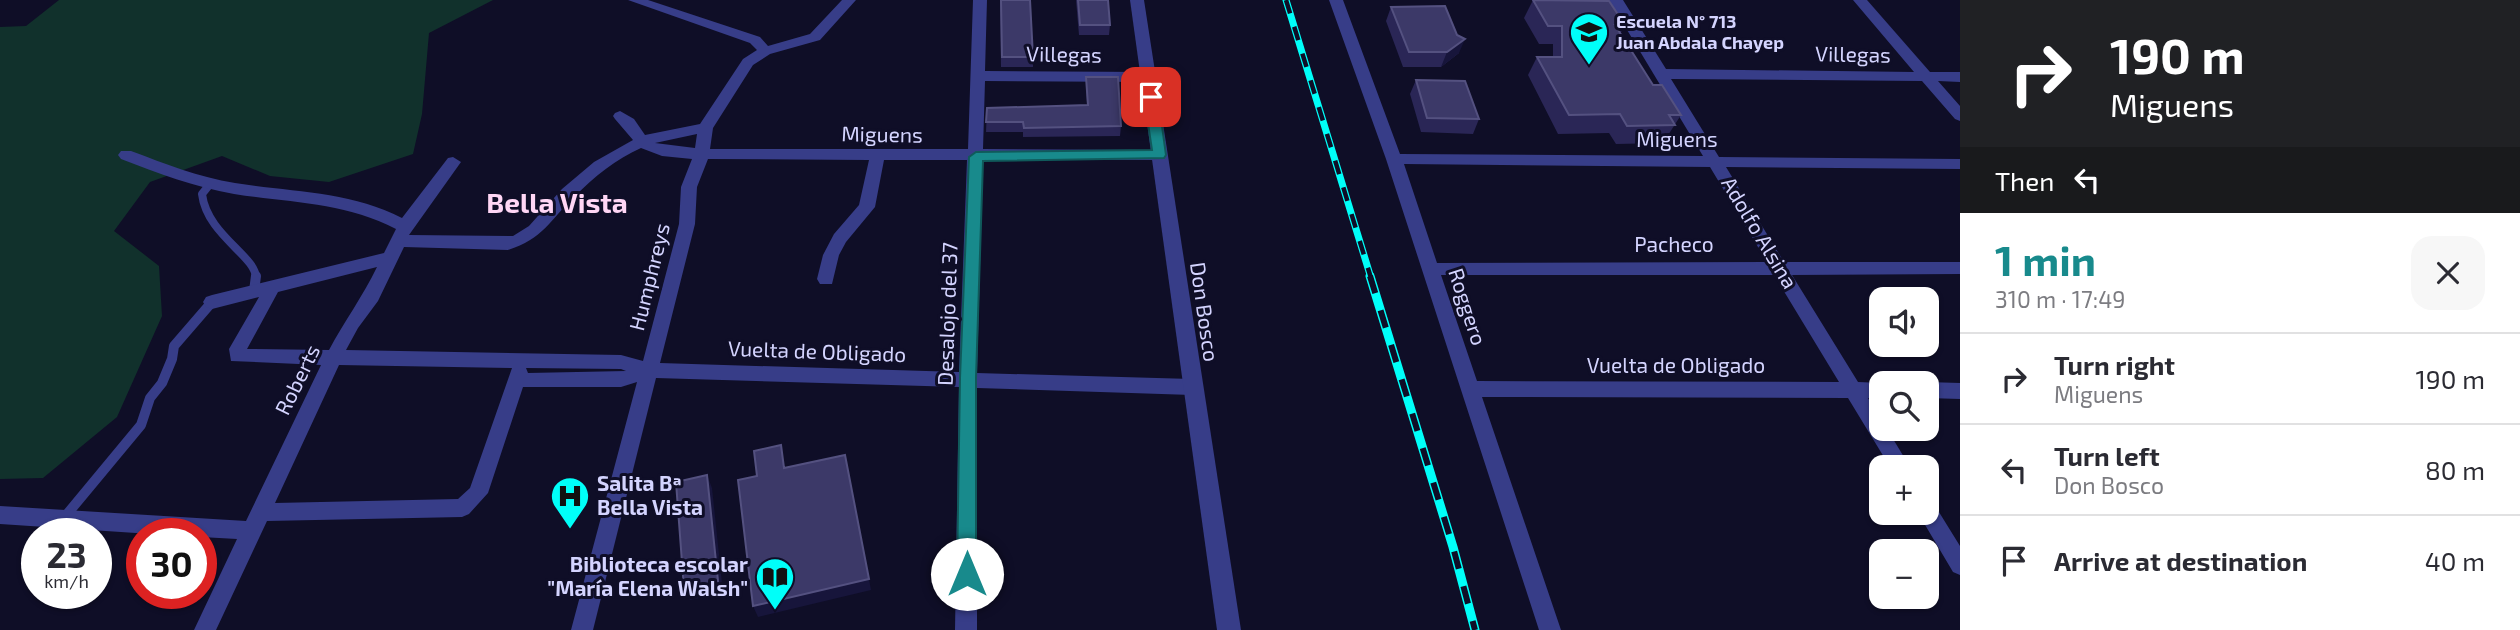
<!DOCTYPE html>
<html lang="en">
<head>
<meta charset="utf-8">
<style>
	body { margin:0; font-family:"Exo 2",sans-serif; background:#f7f7f7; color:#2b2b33; height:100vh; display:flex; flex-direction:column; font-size:26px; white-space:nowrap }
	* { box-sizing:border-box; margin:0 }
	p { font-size:23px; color:#7c7c81 }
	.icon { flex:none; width:38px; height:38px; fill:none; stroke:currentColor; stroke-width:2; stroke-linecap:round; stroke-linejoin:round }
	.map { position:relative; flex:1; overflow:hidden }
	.details { display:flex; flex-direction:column; background:#fff; width:560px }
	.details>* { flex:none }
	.top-card { background:#202124; color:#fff; overflow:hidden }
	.fabs { position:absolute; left:1869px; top:287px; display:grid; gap:14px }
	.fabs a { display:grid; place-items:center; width:70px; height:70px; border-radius:14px; background:#fff; box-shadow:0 2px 5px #0004; font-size:35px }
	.speed { position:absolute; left:21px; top:518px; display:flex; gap:14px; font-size:35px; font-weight:700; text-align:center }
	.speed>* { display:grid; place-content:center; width:91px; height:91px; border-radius:50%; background:#fff; box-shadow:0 2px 5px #0004; line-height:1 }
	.speed small { font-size:18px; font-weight:400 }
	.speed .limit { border:10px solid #d22; background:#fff; color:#111 }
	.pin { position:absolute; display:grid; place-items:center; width:60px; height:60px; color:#fff; margin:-30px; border-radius:14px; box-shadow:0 4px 10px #0006 }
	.me { position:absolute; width:77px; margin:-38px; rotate:0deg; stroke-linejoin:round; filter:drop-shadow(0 0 5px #0008) }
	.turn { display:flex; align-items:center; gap:24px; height:147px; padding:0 35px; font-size:32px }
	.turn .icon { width:91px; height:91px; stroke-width:2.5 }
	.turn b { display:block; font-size:49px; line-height:60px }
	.then { display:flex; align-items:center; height:66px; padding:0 35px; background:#0003; gap:14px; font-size:26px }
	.round { display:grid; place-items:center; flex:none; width:74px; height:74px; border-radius:21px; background:#f7f7f7 }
	.headline { display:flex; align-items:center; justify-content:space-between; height:119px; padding:0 35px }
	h1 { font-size:42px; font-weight:700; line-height:52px; color:#188a8c }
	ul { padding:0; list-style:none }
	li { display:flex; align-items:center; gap:21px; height:91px; padding:0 35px; border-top:2px solid #e1e1e2 }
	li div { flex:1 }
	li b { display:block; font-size:26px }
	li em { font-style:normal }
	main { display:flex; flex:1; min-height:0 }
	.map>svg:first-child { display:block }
	.green { fill:#11312c }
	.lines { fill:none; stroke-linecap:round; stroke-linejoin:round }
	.service-far1 { stroke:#373d88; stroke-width:8 }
	.service { stroke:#373d88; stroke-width:10 }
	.minor { fill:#373d88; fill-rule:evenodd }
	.tertiary { fill:#373d88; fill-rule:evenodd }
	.rail-far1-casing { stroke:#00fff9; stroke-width:7 }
	.rail-casing { stroke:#00fff9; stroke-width:9 }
	.rail-far1 { stroke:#0f0e27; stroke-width:4.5; stroke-dasharray:14; stroke-linecap:butt }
	.rail { stroke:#0f0e27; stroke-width:6; stroke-dasharray:18; stroke-linecap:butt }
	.wall { fill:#2a2656 }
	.shaded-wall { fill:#17153b }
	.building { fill:#3c3968; stroke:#545180; stroke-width:2 }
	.route { fill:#188a8c; stroke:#105a5b; stroke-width:2 }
	.labels { text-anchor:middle; stroke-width:6; stroke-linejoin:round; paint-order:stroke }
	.far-poi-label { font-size:18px; font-weight:bold; fill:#d4d4ff; stroke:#0f0e27; text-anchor:start }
	.street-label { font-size:21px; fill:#d4d4ff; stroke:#0f0e27 }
	.poi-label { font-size:21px; font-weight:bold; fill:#d4d4ff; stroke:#0f0e27; text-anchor:start }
	.district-label { font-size:28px; font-weight:bold; fill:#ffd6f5; stroke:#0f0e27 }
</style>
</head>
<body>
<main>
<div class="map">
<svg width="1960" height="630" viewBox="0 0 1960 630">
	<rect width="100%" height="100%" fill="#0f0e27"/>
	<!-- green -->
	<path class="green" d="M59 0H493L429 33 422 114 413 154 329 182 270 176 222 156 150 182 114 231 159 266 162 316 117 417 43 478 0 479V27L26 26Z"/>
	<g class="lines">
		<!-- service-far1 -->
		<path class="service-far1" d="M210 184 202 194C207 235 256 256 256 278"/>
		<!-- service -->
		<path class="service" d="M254 291 256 276
			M63 519 141 425 150 398 162 383 172 359 174 346 212 302"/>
		<!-- minor -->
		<path class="minor" d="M628 0H648L760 37 768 46 810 34 842 0H856L820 40 770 54 753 65 713 128 710 149H968L973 0H987L985 71 1148 72 1155 77 1148 82 985 81 983 149 1159 150 1167 155 1159 160H983L977 373 1192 379 1199 382 1201 387 1199 392 1192 395 977 388V630H955L959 387 656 378 593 630H571L637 382 621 387H523L488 493 469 514 462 517 267 521 216 630H194L237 539 201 537V534H151L0 524V506L246 521 321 365 231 361 229 349 259 297 212 309 206 307 203 302 206 297 212 295 384 253 396 229C344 202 290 203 234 194 194 187 158 173 121 159L118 155 121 151H131C166 164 198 177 235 183 292 192 350 191 402 218L448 158 453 157 461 162 409 235 513 236 529 226 562 189 594 162 633 140 615 119 613 116 615 113 620 111 634 119 645 135 700 124 743 59 757 50 750 43ZM697 134 695 148 655 143ZM641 148 662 156 692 159 681 187 679 224 643 361 621 355 346 350 358 328 378 301 404 247 508 250C543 239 550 220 575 196 594 177 616 159 641 148ZM708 159 869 160 859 205 834 234 823 255 817 279 820 284H832L839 255 846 242 875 207 884 160H967L959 372 660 363 695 224 697 187ZM377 267C363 296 344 322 329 350L247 349 278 292ZM339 365 512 368 470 488 458 499 275 503ZM526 368 621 369 626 371 528 373Z
			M1329 0H1343L1400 154 1703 156 1609 0H1623L1666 69 1914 72 1853 0H1867L1930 72H1960V82L1938 81 1960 106V121L1955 119 1922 81 1671 79 1719 157 1960 159V169L1726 167 1784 262H1960V274L1792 275 1858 382 1883 383H1881V398H1868L1881 419V429H1887L1910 467H1890L1848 398 1482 397 1561 630H1539L1386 159ZM1404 164 1710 167 1767 262 1437 263ZM1441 275H1774L1839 382 1477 381Z
			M1927 382 1960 383V399L1927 398V383H1925Z
			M1927 501 1934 504 1960 546V575L1953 572 1918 513H1927Z"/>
		<!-- tertiary -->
		<path class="tertiary" d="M1130 0H1144L1241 630H1217Z"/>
		<!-- rail-far1 casing -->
		<g class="rail-far1-casing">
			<path id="rail-far1" d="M1286 0 1371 278"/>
		</g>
		<!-- rail casing -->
		<g class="rail-casing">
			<path id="rail" d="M1370 276 1453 547 1475 630"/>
		</g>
		<!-- rail-far1 -->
		<use href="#rail-far1" class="rail-far1"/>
		<!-- rail -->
		<use href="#rail" class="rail"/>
	</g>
	<!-- wall -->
	<path class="wall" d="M1000 0 1033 57V67H1001Z
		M1076 0H1108L1110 25 1109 35H1079Z
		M1533 0 1625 25 1620 34 1653 85 1681 115 1663 143 1616 144 1609 133 1558 134 1528 75 1537 57H1553V44H1539L1524 18Z
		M1391 7 1459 53 1441 67H1403L1386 21Z
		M1086 77 1121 126 1120 136 1023 137V132H986L987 108 1087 105 1086 87Z
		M1416 80 1479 119 1473 134 1421 132 1410 94Z"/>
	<!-- shaded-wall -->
	<path class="shaded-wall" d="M1465 39 1459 53 1441 67 1447 52Z
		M707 475 712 488 723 593 690 600 684 589Z
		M869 579 871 590 758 617 753 606Z"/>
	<!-- building -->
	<path class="building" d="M1001 0H1030L1033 57H1002Z
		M1078 0H1108L1110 25H1080Z
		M1533 0 1609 1 1625 25H1615L1653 85H1662L1681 115H1669L1675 125 1627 126 1620 114 1569 115 1537 57H1562V26H1548Z
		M1445 6 1457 35 1465 39 1447 52H1409L1391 7Z
		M1086 77H1118L1121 126 1024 128 1023 122H986L987 108 1088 105Z
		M1416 80 1465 81 1479 119 1427 118Z
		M781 445 784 468 845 455 869 579 753 606 738 480 757 476 754 451Z
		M707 475 718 581 684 589 676 482Z"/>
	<!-- route -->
	<path class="route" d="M1151 93 1158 97 1166 155 1164 158 983 161 976 378V574L973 580 967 583 960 580 957 574 960 378 969 157 976 152 1152 150 1144 97Z"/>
	<!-- icons -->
	<defs>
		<g id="school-pin" transform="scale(2.0125)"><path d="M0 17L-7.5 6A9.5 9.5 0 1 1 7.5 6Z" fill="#00fff9" stroke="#0f0e27"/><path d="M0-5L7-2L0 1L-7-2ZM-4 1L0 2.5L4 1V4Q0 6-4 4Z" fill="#111"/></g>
		<g id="hospital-pin" transform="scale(2.0125)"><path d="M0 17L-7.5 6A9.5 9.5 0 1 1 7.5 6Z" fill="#00fff9" stroke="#0f0e27"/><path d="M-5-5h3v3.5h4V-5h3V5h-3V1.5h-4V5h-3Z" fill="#111"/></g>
		<g id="library-pin" transform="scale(2.0125)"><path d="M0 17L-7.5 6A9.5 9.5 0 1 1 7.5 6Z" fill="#00fff9" stroke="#0f0e27"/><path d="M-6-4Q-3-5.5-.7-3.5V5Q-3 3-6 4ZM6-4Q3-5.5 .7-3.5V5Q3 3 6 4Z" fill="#111"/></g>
	</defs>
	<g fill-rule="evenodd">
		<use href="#school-pin" x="1589" y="32"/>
		<use href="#hospital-pin" x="570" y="496"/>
		<use href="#library-pin" x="775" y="577"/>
	</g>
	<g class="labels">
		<!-- far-poi labels -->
		<g class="far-poi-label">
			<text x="1616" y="28">Escuela N° 713<tspan x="1616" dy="21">Juan Abdala Chayep</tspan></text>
		</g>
		<!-- street labels -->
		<g class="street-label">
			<text transform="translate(1064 55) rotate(1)" y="7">Villegas</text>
			<text transform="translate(1853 55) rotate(1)" y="7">Villegas</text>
			<text transform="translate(882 135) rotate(1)" y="7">Miguens</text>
			<text x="1677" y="147">Miguens</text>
			<text transform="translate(1759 233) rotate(59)" y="7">Adolfo Alsina</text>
			<text x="1674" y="252">Pacheco</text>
			<text transform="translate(650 277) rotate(-76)" y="7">Humphreys</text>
			<text transform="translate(1467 307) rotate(72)" y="7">Roggero</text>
			<text transform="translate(1204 312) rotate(82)" y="7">Don Bosco</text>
			<text transform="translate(948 314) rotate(-88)" y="7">Desalojo del 37</text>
			<text transform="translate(817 352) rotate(2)" y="7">Vuelta de Obligado</text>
			<text x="1676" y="373">Vuelta de Obligado</text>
			<text transform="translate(298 380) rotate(-64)" y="7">Roberts</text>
		</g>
		<!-- poi labels -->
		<g class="poi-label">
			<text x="597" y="491">Salita Bª<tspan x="597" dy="24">Bella Vista</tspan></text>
			<text x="748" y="572" text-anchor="end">Biblioteca escolar<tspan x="748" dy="24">"María Elena Walsh"</tspan></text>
		</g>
		<!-- district labels -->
		<g class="district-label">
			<text x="557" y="213">Bella Vista</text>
		</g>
	</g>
</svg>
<div class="fabs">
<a><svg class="icon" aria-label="sound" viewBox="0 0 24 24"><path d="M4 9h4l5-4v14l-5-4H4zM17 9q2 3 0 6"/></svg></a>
<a><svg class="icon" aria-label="search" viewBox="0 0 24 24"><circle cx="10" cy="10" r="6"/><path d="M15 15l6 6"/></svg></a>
<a>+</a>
<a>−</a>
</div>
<div class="speed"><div>23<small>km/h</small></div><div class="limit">30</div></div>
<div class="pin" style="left:1151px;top:97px;background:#d93025"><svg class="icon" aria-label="arrive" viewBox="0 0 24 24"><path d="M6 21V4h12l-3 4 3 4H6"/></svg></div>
<svg class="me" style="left:967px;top:574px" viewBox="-20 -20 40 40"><circle r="19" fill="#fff"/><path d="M0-13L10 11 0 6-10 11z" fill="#188a8c"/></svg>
</div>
<section class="details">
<div class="top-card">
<div class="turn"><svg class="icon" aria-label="right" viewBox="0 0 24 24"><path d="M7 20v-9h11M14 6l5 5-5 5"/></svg><div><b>190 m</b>Miguens</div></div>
<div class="then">Then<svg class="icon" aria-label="left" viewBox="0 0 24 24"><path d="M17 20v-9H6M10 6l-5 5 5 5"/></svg></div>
</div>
<div class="headline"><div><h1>1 min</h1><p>310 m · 17:49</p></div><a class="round"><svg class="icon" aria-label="close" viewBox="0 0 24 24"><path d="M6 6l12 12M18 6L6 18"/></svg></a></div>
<ul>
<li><svg class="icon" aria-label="right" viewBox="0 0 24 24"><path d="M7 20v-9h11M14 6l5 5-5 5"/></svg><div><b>Turn right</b><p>Miguens</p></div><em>190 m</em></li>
<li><svg class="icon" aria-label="left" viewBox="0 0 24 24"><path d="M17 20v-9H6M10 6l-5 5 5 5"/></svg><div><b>Turn left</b><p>Don Bosco</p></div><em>80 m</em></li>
<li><svg class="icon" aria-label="arrive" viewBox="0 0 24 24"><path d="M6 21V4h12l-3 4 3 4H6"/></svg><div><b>Arrive at destination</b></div><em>40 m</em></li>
</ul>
</section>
</main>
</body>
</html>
